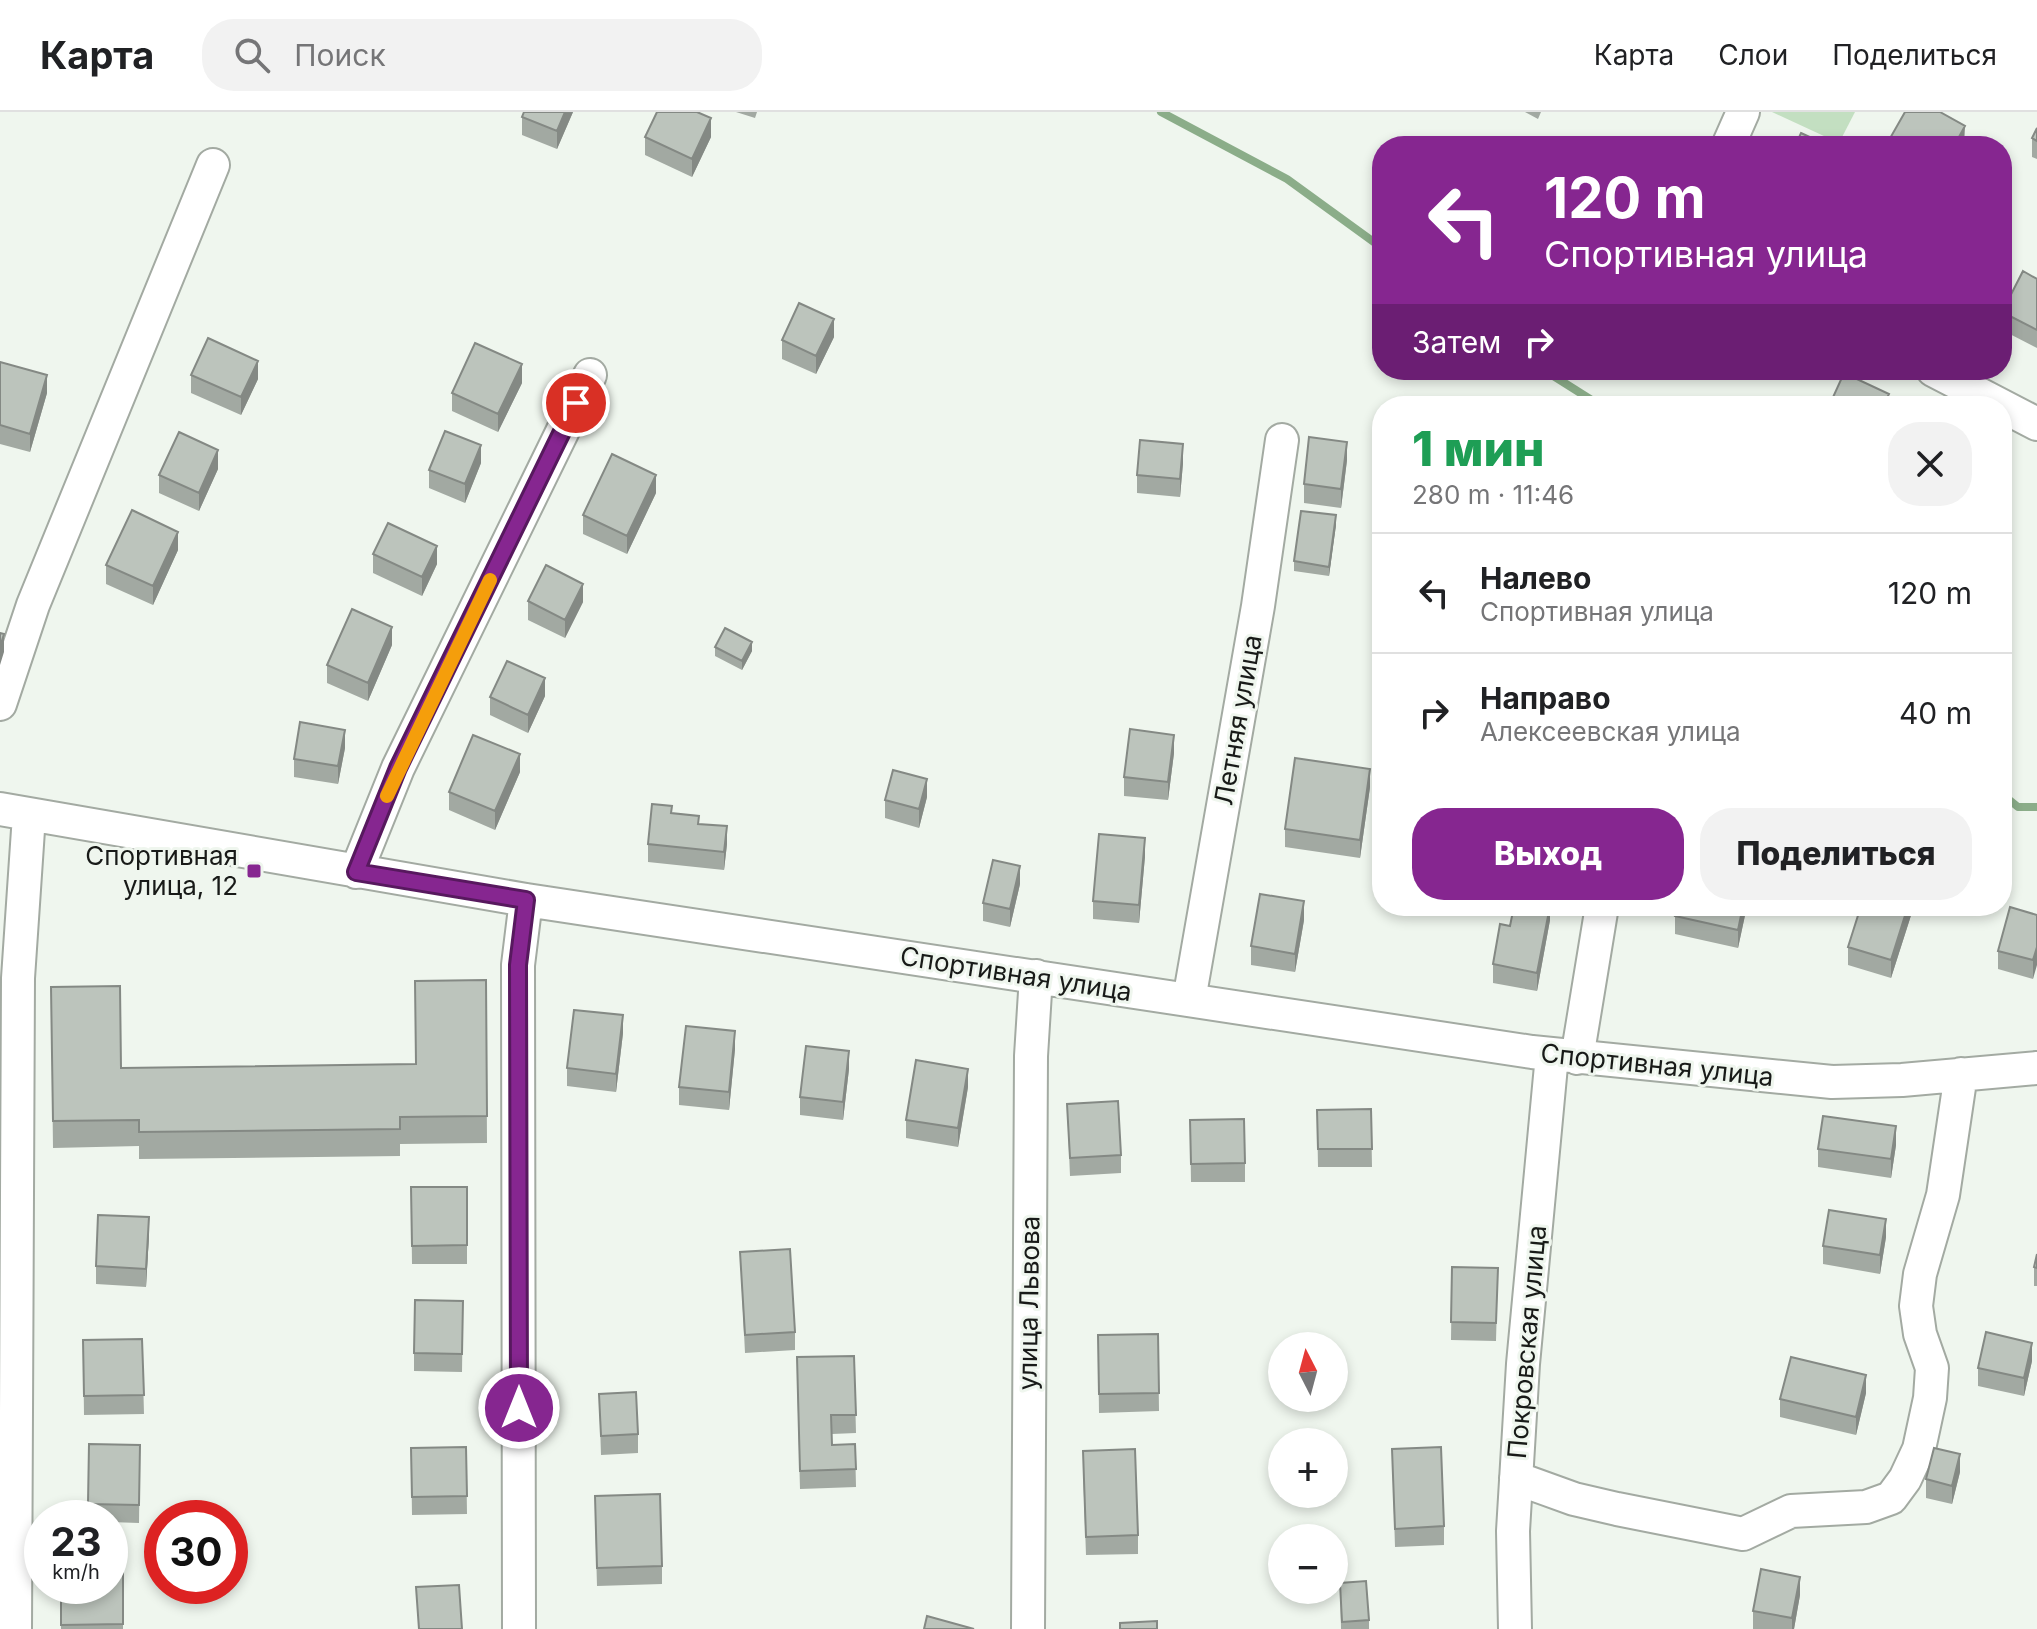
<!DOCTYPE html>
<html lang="ru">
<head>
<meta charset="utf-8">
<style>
	body { margin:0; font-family:Inter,sans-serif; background:#f2f2f2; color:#202124; height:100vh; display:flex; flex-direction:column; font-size:30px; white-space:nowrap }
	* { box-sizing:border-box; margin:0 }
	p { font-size:26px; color:#757577 }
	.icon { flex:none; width:44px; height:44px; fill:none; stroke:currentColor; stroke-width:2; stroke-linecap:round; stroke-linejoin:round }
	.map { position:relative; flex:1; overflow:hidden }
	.panel { position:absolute; left:1372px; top:284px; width:640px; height:520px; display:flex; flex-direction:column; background:#fff; border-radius:32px; box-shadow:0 4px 12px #0003 }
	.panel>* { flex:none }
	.top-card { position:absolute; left:1372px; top:24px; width:640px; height:244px; border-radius:32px; box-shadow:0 4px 12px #0003; background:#862690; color:#fff; overflow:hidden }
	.needle { width:52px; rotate:354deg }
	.tools { position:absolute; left:1268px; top:1220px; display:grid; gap:16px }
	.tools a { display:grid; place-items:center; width:80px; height:80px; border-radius:50%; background:#fff; box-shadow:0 4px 12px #0003; font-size:40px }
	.speed { position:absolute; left:24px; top:1388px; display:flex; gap:16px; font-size:40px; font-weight:700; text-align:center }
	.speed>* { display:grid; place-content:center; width:104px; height:104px; border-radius:50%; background:#fff; box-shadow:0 4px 12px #0003; line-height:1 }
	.speed small { font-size:20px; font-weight:400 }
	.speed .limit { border:12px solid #d22; background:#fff; color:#111 }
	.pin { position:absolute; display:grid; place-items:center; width:68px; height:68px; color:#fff; margin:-34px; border:4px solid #fff; border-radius:50%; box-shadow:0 2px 8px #0007 }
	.me { position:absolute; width:88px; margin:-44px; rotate:0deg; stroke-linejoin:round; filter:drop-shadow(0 0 6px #0008) }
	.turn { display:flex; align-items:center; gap:28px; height:168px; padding:0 40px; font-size:36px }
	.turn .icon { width:104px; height:104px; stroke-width:2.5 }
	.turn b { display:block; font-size:56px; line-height:68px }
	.then { display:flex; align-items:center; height:76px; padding:0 40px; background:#0003; gap:16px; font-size:30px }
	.round { display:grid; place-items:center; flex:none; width:84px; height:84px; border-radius:32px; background:#f2f2f2 }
	.headline { display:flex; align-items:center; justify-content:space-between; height:136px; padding:0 40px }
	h1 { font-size:48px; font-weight:800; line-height:60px; color:#1e9e55 }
	.primary-button { display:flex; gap:16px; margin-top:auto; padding:16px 40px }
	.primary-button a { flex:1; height:92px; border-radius:32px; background:#862690; color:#fff; font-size:32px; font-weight:800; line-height:92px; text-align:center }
	.primary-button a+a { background:#f2f2f2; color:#202124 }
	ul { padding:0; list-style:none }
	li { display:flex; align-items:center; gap:24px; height:120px; padding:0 40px; border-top:2px solid #e0e0e0 }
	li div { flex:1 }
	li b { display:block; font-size:30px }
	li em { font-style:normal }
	header { display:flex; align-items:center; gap:48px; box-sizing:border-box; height:112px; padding:0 40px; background:#fff; border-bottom:2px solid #e0e0e0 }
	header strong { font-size:38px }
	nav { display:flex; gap:44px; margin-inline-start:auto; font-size:28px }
	.search { width:560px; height:72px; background:#f2f2f2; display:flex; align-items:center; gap:20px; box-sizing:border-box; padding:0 28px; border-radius:32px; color:#757577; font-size:30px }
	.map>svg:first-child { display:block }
	.green { fill:#c3dfc1 }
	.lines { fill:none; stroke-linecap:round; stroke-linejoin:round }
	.stream { stroke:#8bad89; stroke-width:8 }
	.minor-casing { stroke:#a3aaa2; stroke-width:36 }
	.minor { stroke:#fff; stroke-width:32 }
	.wall { fill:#a2a9a2 }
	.shaded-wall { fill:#848984 }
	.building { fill:#bcc4bc; stroke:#848984; stroke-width:2 }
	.route-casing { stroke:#57195e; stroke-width:20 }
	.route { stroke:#862690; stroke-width:14 }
	.slow { stroke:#f59e0b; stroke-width:14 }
	.poi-dot { fill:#862690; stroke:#eff6ee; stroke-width:3 }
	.labels { text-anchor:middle; stroke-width:6; stroke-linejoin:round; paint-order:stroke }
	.street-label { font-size:26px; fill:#181a18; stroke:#eff6ee }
	.poi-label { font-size:26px; fill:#181a18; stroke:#eff6ee; text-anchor:end }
</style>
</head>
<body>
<header>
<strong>Карта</strong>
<div class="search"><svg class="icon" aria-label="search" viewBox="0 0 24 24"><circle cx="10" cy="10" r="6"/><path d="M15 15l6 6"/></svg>Поиск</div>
<nav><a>Карта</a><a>Слои</a><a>Поделиться</a></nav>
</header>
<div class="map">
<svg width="2037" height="1517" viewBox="0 0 2037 1517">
	<rect width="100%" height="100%" fill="#eff6ee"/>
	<!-- green -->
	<path class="green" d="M1772 0H1855L1839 31Z"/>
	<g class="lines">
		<!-- stream -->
		<path class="stream" d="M1161 0 1287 67 1382 136
			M1544 258 1601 294
			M2002 682 2018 695H2037"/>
		<!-- minor casing -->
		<g class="minor-casing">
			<path id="minor" d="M1728 34 1743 0
				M1933 258 2037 312
				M0 592 33 493 213 53
				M0 697 526 788 1532 940 1832 970 1902 968 2037 956
				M356 760 398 656 590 263
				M1189 888 1258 494 1282 328
				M1577 946 1602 794
				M1516 1366 1574 1387 1617 1397 1743 1422 1791 1399 1866 1395 1891 1386 1905 1367 1919 1337 1930 1286 1932 1256 1920 1222 1916 1194 1920 1162 1943 1083 1961 962
				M15 1517 18 866 29 703
				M519 1517 518 853 526 788
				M1028 1517 1031 944 1036 864
				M1515 1517 1513 1419 1523 1252 1552 943"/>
		</g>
		<!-- minor -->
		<use href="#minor" class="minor"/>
	</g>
	<!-- wall -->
	<path class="wall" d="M573 0 557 37 522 23V5Z
		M736 0H757L755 6Z
		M1525 0H1541L1538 7Z
		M2037 16V47L2032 45V26Z
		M645 25H711L692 65 645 43Z
		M1889 28 1965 32 1964 34H1889Z
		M2037 167V236L2002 218V199Z
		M834 225 816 262 782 247V228Z
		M0 250 47 281 30 340 0 332Z
		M191 263 258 267 241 303 191 281Z
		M522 271 498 320 452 299V281Z
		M1347 348 1341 396 1304 391V372Z
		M481 351 465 391 429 376V358Z
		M1183 351 1180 385 1137 381V363Z
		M218 357 199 399 159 381V363Z
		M656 381 627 442 583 422V403Z
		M1336 413 1329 464 1294 459V449Z
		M178 438 153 493 106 472V453Z
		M373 442 437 452 422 484 373 461Z
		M528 489 583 490 565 526 528 508Z
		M392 533 368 589 327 571V553Z
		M715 535 752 539 742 558 715 544Z
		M545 584 528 621 490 603V585Z
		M345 636 338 672 294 665V647Z
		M1174 641 1168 688 1124 684V665Z
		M520 660 495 718 449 698V680Z
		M1370 675 1360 746 1285 735V717Z
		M927 685 919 716 885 706V688Z
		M699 712 727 732 724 758 648 750V732Z
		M1145 744 1139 811 1093 807V789Z
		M1020 772 1010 815 983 809V791Z
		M1550 794V808L1537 879 1493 871V852L1510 814Z
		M1678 794H1747L1738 836 1675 822V804Z
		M1861 794H1914L1891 866 1848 853V835Z
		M2037 803 2033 867 1998 857V839Z
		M1304 808 1295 860 1251 853V834Z
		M486 868 487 1031 400 1032V1044L139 1047V1034L53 1036 51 875 121 956 416 952Z
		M623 921 616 980 567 974V956Z
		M735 937 729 998 679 993V975Z
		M849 957 843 1008 800 1003V985Z
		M968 975 958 1035 906 1026V1008Z
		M1067 992 1121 1043V1061L1070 1064Z
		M1371 997 1372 1055H1318L1317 998Z
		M1190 1008 1245 1051V1070H1191Z
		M1896 1033 1891 1066 1818 1055V1037Z
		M411 1075 467 1133V1152H412Z
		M149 1123 146 1175 96 1172V1154Z
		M1886 1125 1880 1162 1823 1152V1134Z
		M740 1140 795 1220V1238L745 1241Z
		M2037 1142V1174H2034V1155Z
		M1452 1155 1498 1156 1496 1229 1451 1228Z
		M463 1189 462 1260 414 1259V1241Z
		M1158 1222 1159 1299 1099 1301 1098 1223Z
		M142 1227 144 1302 84 1303 83 1228Z
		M854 1244 856 1321 832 1322V1333L855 1332 856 1375 800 1377 797 1264Z
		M2032 1249 2024 1284 1978 1274V1256Z
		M1866 1281 1856 1323 1780 1305V1287Z
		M599 1282 638 1322V1341L601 1343Z
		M140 1333 139 1411 110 1410V1406H88V1392Z
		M466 1335 467 1402 412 1403 411 1336Z
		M1392 1337 1444 1414V1433L1395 1435Z
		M1083 1357 1138 1423V1442L1086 1443Z
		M1960 1360 1952 1392 1926 1386V1367Z
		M595 1403 662 1454V1472L597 1474Z
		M123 1456V1517H61L60 1474Z
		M1340 1471 1369 1508V1517H1341Z
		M1800 1483 1794 1517H1753V1499Z"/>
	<!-- shaded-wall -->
	<path class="shaded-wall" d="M565 0H573L557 37V19Z
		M711 6V25L692 65V47Z
		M1965 14 1964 34H1954Z
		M834 207V225L816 262V244Z
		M258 249V267L241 303V285Z
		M522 252V271L498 320V302Z
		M47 263V281L30 340V322Z
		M1889 282V294H1883Z
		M1347 330V348L1341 396V377Z
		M1183 332V351L1180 385V367Z
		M481 333V351L465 391V372Z
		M218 338V357L199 399V381Z
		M656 363V381L627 442V424Z
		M1336 403V413L1329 464V455Z
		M178 420V438L153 493V474Z
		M437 434V452L422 484V465Z
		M583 472V490L565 526V508Z
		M392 515V533L368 589V571Z
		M4 522V540L0 553V535Z
		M752 530V539L742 558V549Z
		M545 566V584L528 621V603Z
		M345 618V636L338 672V654Z
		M1174 623V641L1168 688V670Z
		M520 642V660L495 718V699Z
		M1370 657V675L1360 746V728Z
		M927 667V685L919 716V697Z
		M727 714V732L724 758V740Z
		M1145 726V744L1139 811V793Z
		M1020 754V772L1010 815V797Z
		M1304 789V808L1295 860V842Z
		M1550 794V808L1537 879V861Z
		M1743 794H1747L1738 836V818Z
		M1908 794H1914L1891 866V848Z
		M2037 835V853L2033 867V848Z
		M623 903V921L616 980V962Z
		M735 919V937L729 998V980Z
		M849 939V957L843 1008V990Z
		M968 957V975L958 1035V1016Z
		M1896 1014V1033L1891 1066V1047Z
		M149 1105V1123L146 1175V1157Z
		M1886 1107V1125L1880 1162V1143Z
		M2032 1231V1249L2024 1284V1266Z
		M1866 1263V1281L1856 1323V1305Z
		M1960 1342V1360L1952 1392V1374Z
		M1800 1465V1483L1794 1517H1792V1506Z"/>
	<!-- building -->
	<path class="building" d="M524 0H565L557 19 522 5Z
		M657 0H697L711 6 692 47 645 25Z
		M1905 0H1940L1965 14 1954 34H1900L1889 28Z
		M2037 16V29L2032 26Z
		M1801 21 1829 34H1795Z
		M2023 159 2037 167V218L2002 200Z
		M799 191 834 207 816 244 782 228Z
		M208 226 258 249 241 285 191 263Z
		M475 231 522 252 498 302 452 281Z
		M0 250 47 263 30 322 0 313Z
		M1844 261 1889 282 1883 294H1829Z
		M445 319 481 333 465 372 429 358Z
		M179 320 218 338 199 381 159 363Z
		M1309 325 1347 330 1341 377 1304 372Z
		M1140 328 1183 332 1180 367 1137 363Z
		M612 342 656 363 627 424 583 403Z
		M132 398 178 420 153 474 106 453Z
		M1301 399 1336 403 1329 455 1294 449Z
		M388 411 437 434 422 465 373 442Z
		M546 453 583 472 565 508 528 489Z
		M352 497 392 515 368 571 327 553Z
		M725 516 752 530 742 549 715 535Z
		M0 521 4 522 0 535Z
		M507 549 545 566 528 603 490 585Z
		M300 610 345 618 338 654 294 647Z
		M1130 617 1174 623 1168 670 1124 665Z
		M473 623 520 642 495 699 449 680Z
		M1295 646 1370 657 1360 728 1285 717Z
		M893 658 927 667 919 697 885 688Z
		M652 692 672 694 671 701 699 704 698 712 727 714 724 740 648 732Z
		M1099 722 1145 726 1139 793 1093 789Z
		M993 748 1020 754 1010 797 983 791Z
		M1260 782 1304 789 1295 842 1251 834Z
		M1514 794H1550L1537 861 1493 852 1500 812 1510 814Z
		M1678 794H1743L1738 818 1675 804Z
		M1861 794H1908L1891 848 1848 835Z
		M2010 795 2037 803V835L2033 848 1998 839Z
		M486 868 487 1004 400 1005V1017L139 1020V1008L53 1009 51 875 120 874 121 956 416 952 415 869Z
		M574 898 623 903 616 962 567 956Z
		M686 914 735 919 729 980 679 975Z
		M806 934 849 939 843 990 800 985Z
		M916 948 968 957 958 1016 906 1008Z
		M1118 989 1121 1043 1070 1046 1067 992Z
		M1371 997 1372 1037H1318L1317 998Z
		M1823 1004 1896 1014 1891 1047 1818 1037Z
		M1244 1007 1245 1051 1191 1052 1190 1008Z
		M411 1075H467V1133L412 1134Z
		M1829 1098 1886 1107 1880 1143 1823 1134Z
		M98 1103 149 1105 146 1157 96 1154Z
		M790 1137 795 1220 745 1223 740 1140Z
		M2037 1142V1156L2034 1155Z
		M1452 1155 1498 1156 1496 1211 1451 1210Z
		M415 1188 463 1189 462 1242 414 1241Z
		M1986 1220 2032 1231 2024 1266 1978 1256Z
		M1158 1222 1159 1281 1099 1282 1098 1223Z
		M142 1227 144 1283 84 1284 83 1228Z
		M854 1244 856 1303H831L832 1333 855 1332 856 1357 800 1359 797 1245Z
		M1791 1245 1866 1263 1856 1305 1780 1287Z
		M636 1280 638 1322 601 1324 599 1282Z
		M89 1332 140 1333 139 1393 88 1392Z
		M466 1335 467 1384 412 1385 411 1336Z
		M1441 1335 1444 1414 1395 1417 1392 1337Z
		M1934 1336 1960 1342 1952 1374 1926 1367Z
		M1135 1337 1138 1423 1086 1425 1083 1339Z
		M660 1382 662 1454 597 1456 595 1384Z
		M110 1456H123V1512L61 1513V1474H110Z
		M1761 1457 1800 1465 1792 1506 1753 1499Z
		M1366 1469 1369 1508 1342 1510 1340 1471Z
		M459 1473 462 1517H419L416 1475Z
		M927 1504 974 1517H924Z
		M1157 1509V1517H1120V1511Z"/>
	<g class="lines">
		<!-- route casing -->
		<g class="route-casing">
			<path id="route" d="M519 1296 518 853 526 788 356 760 398 656 576 291"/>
		</g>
		<!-- route -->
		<use href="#route" class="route"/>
		<!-- slow -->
		<path class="slow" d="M387 684 490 468"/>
	</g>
	<!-- markers -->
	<rect class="poi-dot" x="246" y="751" width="16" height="16" rx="4"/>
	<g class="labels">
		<!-- street labels -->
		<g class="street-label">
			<text transform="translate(1238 608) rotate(-80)" y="9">Летняя улица</text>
			<text transform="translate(1016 862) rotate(9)" y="9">Спортивная улица</text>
			<text transform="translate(1657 953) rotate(6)" y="9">Спортивная улица</text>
			<text transform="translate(1029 1191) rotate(-89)" y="9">улица Львова</text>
			<text transform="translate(1527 1230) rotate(-85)" y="9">Покровская улица</text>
		</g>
		<!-- poi labels -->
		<g class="poi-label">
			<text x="238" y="753">Спортивная<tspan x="238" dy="30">улица, 12</tspan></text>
		</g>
	</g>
</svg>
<div class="tools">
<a><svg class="needle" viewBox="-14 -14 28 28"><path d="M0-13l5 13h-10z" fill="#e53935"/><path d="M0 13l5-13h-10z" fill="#757577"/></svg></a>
<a>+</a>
<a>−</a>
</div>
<div class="speed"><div>23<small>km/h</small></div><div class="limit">30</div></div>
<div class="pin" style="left:576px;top:291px;background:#d93025"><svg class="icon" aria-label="arrive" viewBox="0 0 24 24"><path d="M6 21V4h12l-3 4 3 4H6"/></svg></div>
<svg class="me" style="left:519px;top:1296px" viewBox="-20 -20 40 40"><circle r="17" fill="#862690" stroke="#fff" stroke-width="3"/><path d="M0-11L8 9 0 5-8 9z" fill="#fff"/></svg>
<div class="top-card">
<div class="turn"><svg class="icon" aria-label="left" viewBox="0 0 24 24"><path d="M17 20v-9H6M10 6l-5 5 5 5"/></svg><div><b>120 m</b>Спортивная улица</div></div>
<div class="then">Затем<svg class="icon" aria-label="right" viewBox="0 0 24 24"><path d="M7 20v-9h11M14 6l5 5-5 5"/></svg></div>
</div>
<section class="panel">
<div class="headline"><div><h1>1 мин</h1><p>280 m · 11:46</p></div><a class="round"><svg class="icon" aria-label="close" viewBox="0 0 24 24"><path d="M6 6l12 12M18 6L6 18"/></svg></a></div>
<ul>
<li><svg class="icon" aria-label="left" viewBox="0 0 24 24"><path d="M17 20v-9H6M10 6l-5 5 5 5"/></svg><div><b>Налево</b><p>Спортивная улица</p></div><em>120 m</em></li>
<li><svg class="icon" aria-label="right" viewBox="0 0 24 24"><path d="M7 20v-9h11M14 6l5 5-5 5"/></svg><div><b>Направо</b><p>Алексеевская улица</p></div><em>40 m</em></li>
</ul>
<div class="primary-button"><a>Выход</a><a>Поделиться</a></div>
</section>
</div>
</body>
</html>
